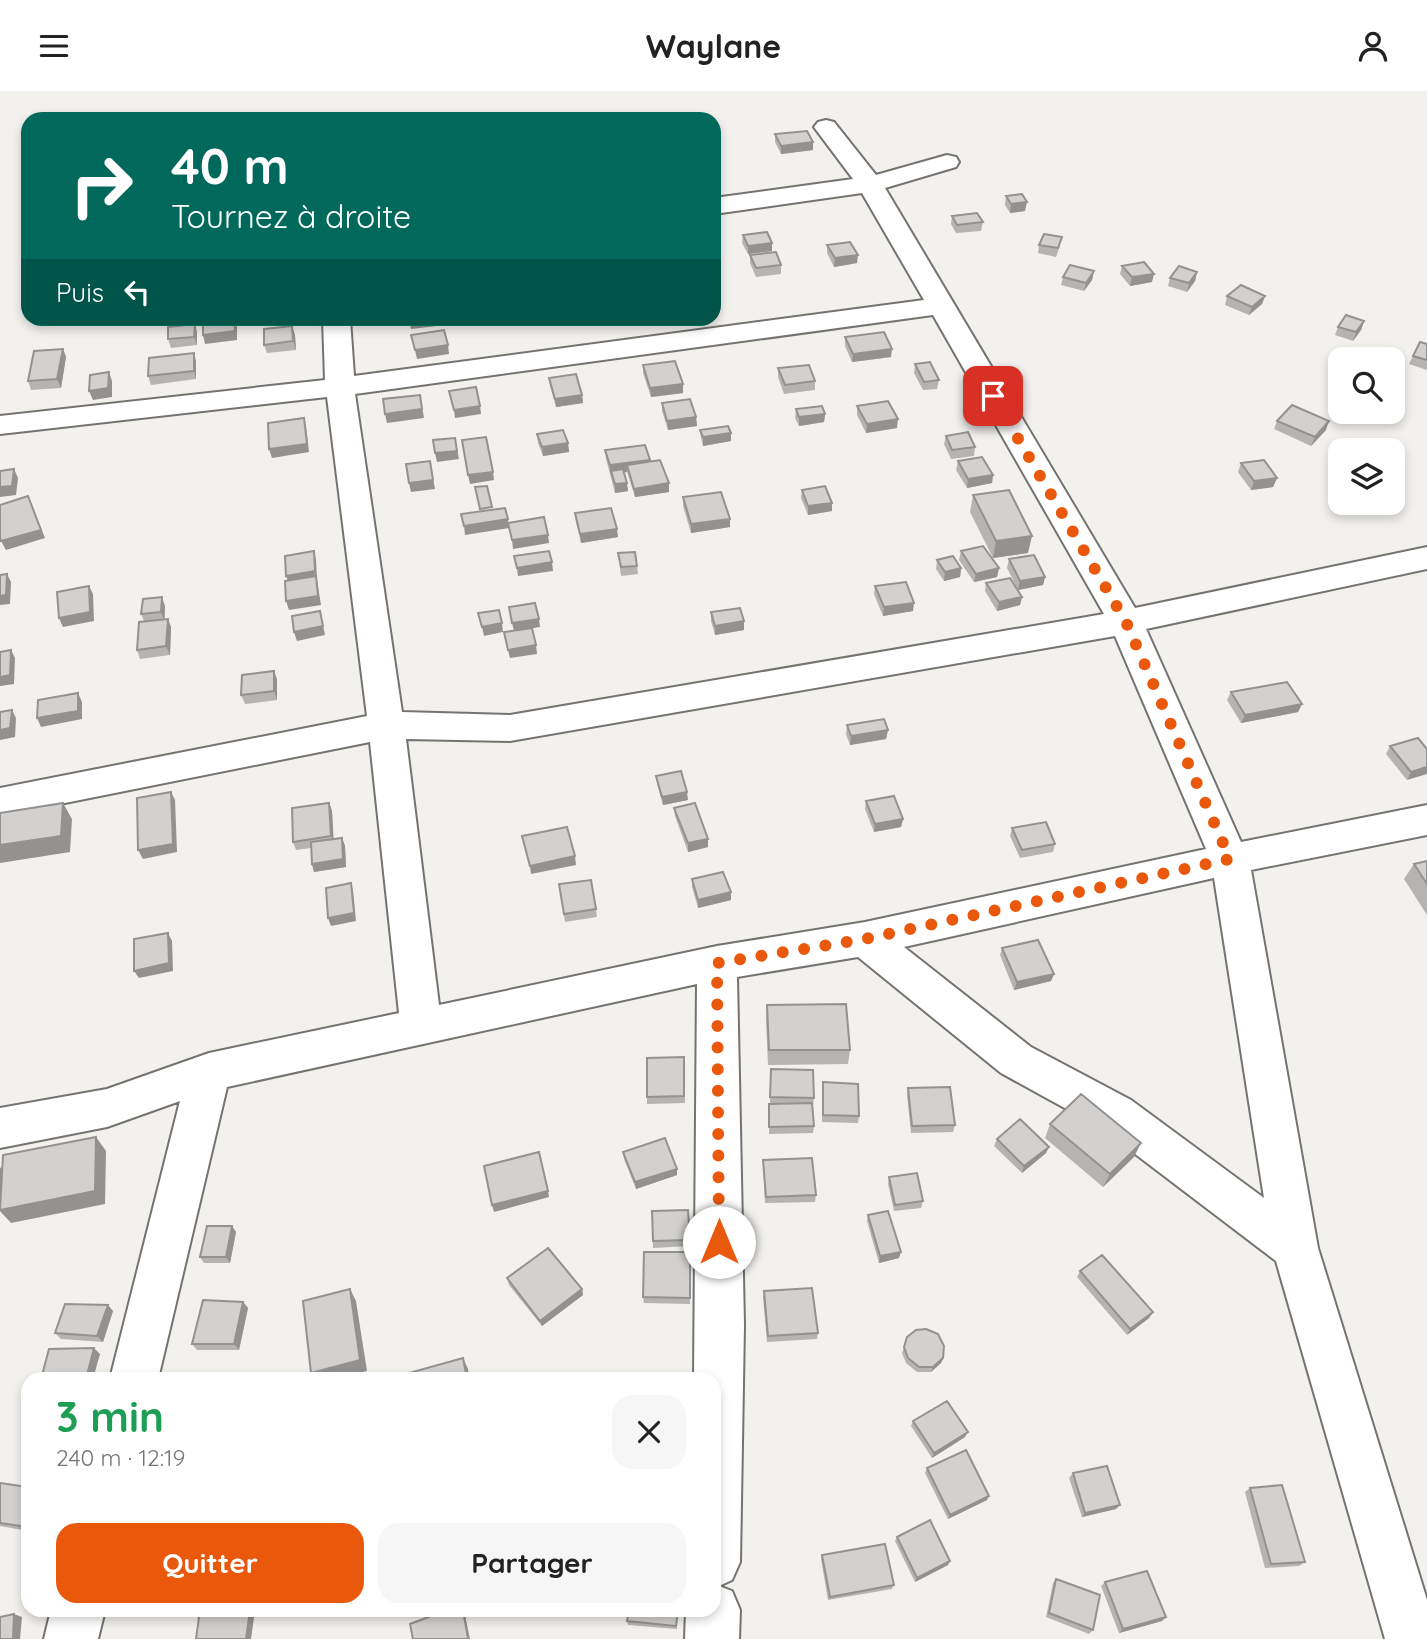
<!DOCTYPE html>
<html lang="fr">
<head>
<meta charset="utf-8">
<style>
	body { margin:0; font-family:Quicksand,sans-serif; background:#f6f6f6; color:#222; height:100vh; display:flex; flex-direction:column; font-size:26px; white-space:nowrap }
	* { box-sizing:border-box; margin:0 }
	p { font-size:23px; color:#767676 }
	.icon { flex:none; width:38px; height:38px; fill:none; stroke:currentColor; stroke-width:2; stroke-linecap:round; stroke-linejoin:round }
	.map { position:relative; flex:1; overflow:hidden }
	.side { position:absolute; left:21px; top:1281px; width:700px; height:245px; display:flex; flex-direction:column; background:#fff; border-radius:21px; box-shadow:0 4px 10px #0003 }
	.side>* { flex:none }
	.guide { position:absolute; left:21px; top:21px; width:700px; height:214px; border-radius:21px; box-shadow:0 4px 10px #0003; background:#00695c; color:#fff; overflow:hidden }
	.tools { position:absolute; left:1328px; top:256px; display:grid; gap:14px }
	.tools a { display:grid; place-items:center; width:77px; height:77px; border-radius:14px; background:#fff; box-shadow:0 4px 10px #0003; font-size:35px }
	.pin { position:absolute; display:grid; place-items:center; width:60px; height:60px; color:#fff; margin:-30px; border-radius:14px; box-shadow:0 4px 10px #0006 }
	.me { position:absolute; width:77px; margin:-38px; rotate:0deg; stroke-linejoin:round; filter:drop-shadow(0 0 5px #0008) }
	.turn { display:flex; align-items:center; gap:24px; height:147px; padding:0 35px; font-size:32px }
	.turn .icon { width:91px; height:91px; stroke-width:2.5 }
	.turn b { display:block; font-size:49px; line-height:60px }
	.then { display:flex; align-items:center; height:66px; padding:0 35px; background:#0003; gap:14px; font-size:26px }
	.round { display:grid; place-items:center; flex:none; width:74px; height:74px; border-radius:21px; background:#f6f6f6 }
	.summary { display:flex; align-items:center; justify-content:space-between; height:119px; padding:0 35px }
	h1 { font-size:42px; font-weight:800; line-height:52px; color:#1e9e55 }
	.cta { display:flex; gap:14px; margin-top:auto; padding:14px 35px }
	.cta a { flex:1; height:80px; border-radius:21px; background:#ea580c; color:#fff; font-size:28px; font-weight:800; line-height:80px; text-align:center }
	.cta a+a { background:#f6f6f6; color:#222 }
	header { display:flex; justify-content:space-between; align-items:center; height:91px; padding:0 35px; background:#fff; font-size:32px; font-weight:800 }
	.map>svg:first-child { display:block }
	.lines { fill:none; stroke-linecap:round; stroke-linejoin:round }
	.minor-casing { stroke:#747370; stroke-width:4 }
	.minor { fill:#fff; fill-rule:evenodd }
	.wall { fill:#b5b4b2 }
	.shaded-wall { fill:#939291 }
	.building { fill:#d2d1cf; stroke:#939291; stroke-width:2 }
	.route { stroke:#ea580c; stroke-width:12; stroke-dasharray:0 21.6 }
</style>
</head>
<body>
<header><svg class="icon" aria-label="menu" viewBox="0 0 24 24"><path d="M4 6h16M4 12h16M4 18h16"/></svg>Waylane<svg class="icon" aria-label="person" viewBox="0 0 24 24"><circle cx="12" cy="8" r="4"/><path d="M4 21q1-7 8-7t8 7"/></svg></header>
<div class="map">
<svg width="1427" height="1548" viewBox="0 0 1427 1548">
	<rect width="100%" height="100%" fill="#f2f1ee"/>
	<g class="lines">
		<!-- minor casing -->
		<g class="minor-casing">
			<path id="minor" d="M826 29 834 31 876 84 947 64 956 66 959 71 956 76 885 97 1135 517 1427 456V478L1146 538 1241 751 1427 714V744L1251 779 1318 1157 1427 1509V1548H1385L1276 1170 1101 1037 1001 982 858 866 737 886 744 1234 740 1471 732 1489 719 1495 732 1500 740 1519 739 1548H685L686 1519H714V1288H694L697 893 227 996 158 1288H110L180 1010 107 1036 0 1057V1017L107 998 209 962 399 922 370 651 0 725V697L367 625 327 306 0 343V325L325 289 323 228H350L354 285 924 209 862 102 714 123V107L853 88 814 36 818 31ZM933 224 1104 523 510 624 402 621 355 303ZM1115 545 1206 758 865 831 717 855 439 914 406 648 510 650ZM1214 787 1264 1107 1131 1009 1031 956 904 856Z
				M51 1519H105L98 1548H44Z"/>
		</g>
		<!-- minor -->
		<use href="#minor" class="minor"/>
	</g>
	<!-- wall -->
	<path class="wall" d="M775 43 813 51V59L781 63 775 51Z
		M1006 105 1025 120 1010 122 1005 114Z
		M952 125 983 131 981 140 956 142 951 133Z
		M743 144 772 152V160L748 163 742 152Z
		M827 154 857 172 834 176 827 162Z
		M1039 154 1060 155 1056 166 1038 162Z
		M750 164 781 174V183L756 186 750 172Z
		M1122 175 1152 191 1130 195 1120 183Z
		M1094 180 1092 189 1084 200 1061 194 1063 186Z
		M1197 181 1195 190 1187 201 1168 195 1170 187Z
		M1227 205H1265L1262 213 1249 224 1225 214Z
		M1364 230 1361 239 1353 250 1335 244 1338 236Z
		M292 235 295 244 296 259 267 262 264 254Z
		M197 241V254L171 257 168 248Z
		M845 246 891 266 852 271 845 255Z
		M1427 253V279L1409 273 1413 265Z
		M63 258 66 266 61 297 31 299 28 290Z
		M196 270V288L151 294 148 285Z
		M915 273 939 289 937 298 923 299 914 282Z
		M643 274 683 293V302L651 306 643 282Z
		M778 277 815 290V299L784 303 778 286Z
		M549 287 582 304 583 312 556 316 550 295Z
		M662 312 696 326 697 335 668 339 662 320Z
		M857 315 897 337 866 342 857 324Z
		M796 318 825 323 824 331 799 335 795 327Z
		M1277 330 1326 339 1311 355 1274 338Z
		M700 339 731 342V350L703 355 701 347Z
		M537 343 568 352 569 361 543 365 538 352Z
		M946 345 975 356 974 365 951 368 944 353Z
		M605 359 650 371 669 392V401L635 406 627 381H624L628 400 615 402 606 368Z
		M958 370 993 384 992 392 967 397 956 379Z
		M1241 372 1277 387 1273 396 1251 399 1238 381Z
		M802 399 832 420 808 424 801 407Z
		M973 404 1028 462 993 467 970 421Z
		M683 406 730 436 691 442 683 415Z
		M575 422 618 446 581 452 576 431Z
		M961 460 999 477 997 486 974 491 959 469Z
		M618 462 637 475 638 483 621 485Z
		M1009 468 1045 486 1043 494 1018 499 1007 477Z
		M937 469 961 477 960 486 944 490 936 478Z
		M986 492 1022 506 1020 514 997 520 985 500Z
		M875 495 913 520 883 525 874 503Z
		M165 515V528H168L171 536 170 564 140 568 137 559 144 530 141 523Z
		M711 521 744 539 715 544 711 530Z
		M277 588V609L245 613 241 604Z
		M1231 601 1302 613 1298 621 1241 632 1227 609Z
		M847 634 888 639 886 648 850 654 846 643Z
		M1390 655 1427 658 1407 689 1386 663Z
		M656 685 688 709 663 714 657 693Z
		M866 710 903 728 901 736 874 741 865 718Z
		M329 712 332 720 333 748 342 747 345 755 346 776 314 781 312 773 311 757 296 759 293 751Z
		M674 717 708 748V756L688 761 675 725Z
		M1012 737 1055 753 1053 761 1020 767 1010 745Z
		M1427 770V824L1404 788 1414 773Z
		M692 788 731 801V809L698 817 692 796Z
		M559 793 596 818 597 826 565 831Z
		M1002 857 1054 883 1051 890 1014 899 1000 864Z
		M767 914 850 959 848 973 768 974 766 929Z
		M684 966 685 1012 647 1013V1006Z
		M771 978 814 1007 813 1014H812L814 1035 813 1042 769 1043Z
		M823 991 859 1025 858 1032 822 1031Z
		M908 997 955 1034 953 1041 911 1042 907 1004Z
		M1050 1033 1134 1066 1103 1096 1045 1047Z
		M997 1048 1046 1062 1022 1082 994 1055Z
		M623 1061 677 1084 636 1098 624 1068Z
		M763 1069 816 1104 815 1111 765 1112Z
		M889 1086 923 1110 921 1117 894 1120 888 1093Z
		M688 1119 690 1155 653 1157 652 1120Z
		M868 1124 899 1167 879 1172 867 1130Z
		M236 1141 230 1172H204L200 1166Z
		M690 1161V1213L644 1212 643 1206Z
		M1080 1180 1153 1221 1149 1227 1127 1244 1077 1186Z
		M507 1187 582 1198 583 1204 542 1235 509 1194Z
		M764 1200 818 1242 817 1248 767 1251 763 1206Z
		M243 1211 248 1217 239 1259H197L192 1253Z
		M113 1220 103 1251 61 1248 55 1242Z
		M907 1246 943 1267 941 1272 931 1281H917L906 1272 902 1262Z
		M913 1330 965 1346 932 1367 911 1335Z
		M927 1377 987 1409 948 1428 925 1382Z
		M1073 1382 1116 1418 1082 1426 1069 1387Z
		M0 1392 28 1396V1440L0 1435Z
		M1250 1397 1305 1471 1299 1475 1265 1477 1245 1401Z
		M897 1446 948 1474 915 1491 895 1450Z
		M822 1464 894 1494 892 1498 828 1509 821 1468Z
		M1056 1488 1093 1539 1089 1543 1046 1526 1053 1492Z
		M1105 1491 1162 1530 1119 1542 1101 1495Z
		M678 1519 677 1538 628 1534 627 1530Z"/>
	<!-- shaded-wall -->
	<path class="shaded-wall" d="M720 42V50L714 51V43Z
		M813 51V59L781 63V55Z
		M1027 111 1025 120 1010 122 1011 113Z
		M772 152V160L748 163V155Z
		M858 164 857 172 834 176 835 167Z
		M1094 180 1092 189 1084 200 1086 192Z
		M1197 181 1195 190 1187 201 1189 192Z
		M1154 183 1152 191 1130 195 1132 186Z
		M1265 205 1262 213 1249 224 1252 216Z
		M234 228 237 234V249L205 253 203 244Z
		M424 228H436L437 235 411 238 409 229Z
		M566 228H591L567 231Z
		M1364 230 1361 239 1353 250 1356 241Z
		M195 233 197 241V254L194 246Z
		M292 235 295 244 296 259 293 250Z
		M448 254 449 263 417 268 415 259Z
		M63 258 66 266 61 297 57 288Z
		M892 258 891 266 852 271 853 263Z
		M194 262 196 270V288L194 280Z
		M109 281 112 290V306L93 309 89 300Z
		M683 293V302L651 306 650 297Z
		M420 304 424 327 387 332 385 323Z
		M582 304 583 312 556 316 555 308Z
		M480 315 481 323 455 327 454 319Z
		M825 323 824 331 799 335V326Z
		M696 326 697 335 668 339 667 330Z
		M304 327 306 335 309 361 272 367 269 358Z
		M898 328 897 337 866 342 867 333Z
		M1329 330 1326 339 1311 355 1315 346Z
		M731 342V350L703 355V346Z
		M455 347 459 368 437 371 435 362Z
		M568 352 569 361 543 365 542 356Z
		M650 369V378L627 374V381L612 383 611 380 610 383V374Z
		M430 370 435 398 411 401 409 392Z
		M14 378 18 387 16 404 0 406V396Z
		M493 381 494 389 470 393 468 384Z
		M993 384 992 392 967 397 968 388Z
		M1277 387 1273 396 1251 399 1254 390Z
		M627 392 628 400 615 402V393Z
		M669 392V401L635 406 634 398Z
		M28 405 45 447 6 459 1 450Z
		M832 412V420L808 424V415Z
		M508 428 509 437 465 444 464 435Z
		M730 428V436L691 442V433Z
		M617 438 618 446 581 452 580 443Z
		M548 444 549 452 513 458 512 449Z
		M1032 445 1028 462 993 467 996 450Z
		M314 460 316 469 317 489 321 514 289 519 286 510 289 493 286 485Z
		M552 471 553 480 518 485 517 477Z
		M961 477 960 486 944 490 945 481Z
		M999 477 997 486 974 491 976 483Z
		M7 483 11 491 10 513 0 514V505Z
		M1045 486 1043 494 1018 499 1020 490Z
		M89 495 93 503 94 530 63 536 59 527Z
		M162 506 165 515 164 529 161 521Z
		M1022 506 1020 514 997 520 999 511Z
		M914 512 913 520 883 525 884 516Z
		M320 520 325 544 297 550 294 541Z
		M168 528 171 536 170 564 166 555Z
		M539 528 540 536 514 540 512 532Z
		M744 530V539L715 544V535Z
		M502 532 503 541 484 545 482 536Z
		M536 554 537 563 510 567 508 559Z
		M11 559 15 567 14 593 0 595V586Z
		M274 580 277 588V609L274 600Z
		M78 602 82 611V628L41 636 37 627Z
		M1302 613 1298 621 1241 632 1245 624Z
		M12 619 16 627 15 646 0 649V639Z
		M888 639 886 648 850 654 851 645Z
		M1427 676V683L1407 689 1411 681Z
		M171 701 175 709 177 761 143 768 138 759Z
		M687 701 688 709 663 714 662 706Z
		M63 712 72 728 70 761 0 772V754Z
		M329 712 332 720 334 754 331 745Z
		M903 728 901 736 874 741 875 733Z
		M342 747 345 755 346 776 314 781 312 773Z
		M708 748V756L688 761V752Z
		M575 765 576 774 531 783 530 775Z
		M351 792 353 800 356 830 331 835 328 827Z
		M731 801V809L698 817V809Z
		M168 842 172 850 173 880 139 887 134 880Z
		M1054 883 1051 890 1014 899 1017 891Z
		M96 1046 106 1060 105 1113 11 1132 0 1120V1076L4 1081Z
		M1141 1052 1134 1066 1103 1096 1110 1083Z
		M1049 1056 1046 1062 1022 1082 1024 1075Z
		M677 1078V1084L636 1098 635 1091Z
		M548 1100 549 1106 494 1121 492 1114Z
		M232 1135 236 1141 230 1172 226 1166Z
		M901 1161 899 1167 879 1172 880 1165Z
		M350 1198 356 1210 367 1280 336 1288H316L311 1282Z
		M582 1198 583 1204 542 1235 540 1230Z
		M243 1211 248 1217 239 1259 234 1253Z
		M108 1214 113 1220 103 1251 97 1245Z
		M1153 1221 1149 1227 1127 1244 1130 1238Z
		M94 1257 100 1263 93 1288H86Z
		M463 1267 468 1278 469 1288H467Z
		M943 1267 941 1272 931 1281 933 1276Z
		M968 1341 965 1346 932 1367 934 1362Z
		M989 1405 987 1409 948 1428 950 1424Z
		M1120 1414 1116 1418 1082 1426 1085 1422Z
		M950 1470 948 1474 915 1491 917 1487Z
		M250 1519H255L251 1548H246Z
		M463 1519H464L470 1548H468Z
		M14 1523 22 1526 20 1548H13Z
		M1166 1526 1162 1530 1119 1542 1123 1538Z"/>
	<!-- building -->
	<path class="building" d="M718 35 720 42 714 43V36Z
		M807 40 813 51 781 55 775 43Z
		M1022 103 1027 111 1011 113 1006 105Z
		M977 122 983 131 957 134 952 125Z
		M767 141 772 152 748 155 743 144Z
		M1044 143 1062 146 1058 157 1039 154Z
		M850 151 858 164 835 167 827 154Z
		M776 161 781 174 756 177 750 164Z
		M1144 171 1154 183 1132 186 1122 175Z
		M1070 174 1094 180 1086 192 1063 186Z
		M1179 175 1197 181 1189 192 1170 187Z
		M1241 194 1265 205 1252 216 1227 205Z
		M1346 224 1364 230 1356 241 1338 236Z
		M217 228H234L235 240 203 244V229Z
		M195 233 194 246 168 248V236Z
		M292 235 293 250 264 254V238Z
		M444 239 448 254 415 259 411 244Z
		M884 241 892 258 853 263 845 246Z
		M1420 251 1427 253V269L1413 265Z
		M63 258 57 288 28 290 34 260Z
		M194 262V280L148 285 149 267Z
		M675 270 683 293 650 297 643 274Z
		M930 271 939 289 924 291 915 273Z
		M809 274 815 290 785 294 778 277Z
		M109 281 108 297 89 300 90 284Z
		M576 283 582 304 555 308 549 287Z
		M476 296 480 315 454 319 449 300Z
		M420 304 422 318 385 323 383 308Z
		M690 308 696 326 667 330 662 312Z
		M888 310 898 328 867 333 857 315Z
		M1292 314 1329 330 1315 346 1277 330Z
		M822 315 825 323 799 326 796 318Z
		M304 327 307 353 269 358 268 332Z
		M728 335 731 342 703 346 700 339Z
		M563 339 568 352 542 356 537 343Z
		M968 341 975 356 952 359 946 345Z
		M486 346 493 381 468 384 462 349Z
		M455 347 457 360 435 362 433 349Z
		M645 354 650 369 610 374 605 359Z
		M982 366 993 384 968 388 958 370Z
		M660 369 669 392 634 398 627 374Z
		M1264 369 1277 387 1254 390 1241 372Z
		M430 370 433 389 409 392 406 373Z
		M14 378 12 395 0 396V380Z
		M623 378 627 392 615 393 611 380Z
		M487 395 492 416 480 418 475 396Z
		M825 395 832 412 808 415 802 399Z
		M1009 399 1032 445 996 450 973 404Z
		M721 401 730 428 691 433 683 406Z
		M28 405 41 439 1 450 0 447V414Z
		M505 417 508 428 464 435 461 423Z
		M611 417 617 438 580 443 575 422Z
		M544 426 548 444 512 449 508 432Z
		M983 455 999 477 976 483 961 460Z
		M314 460 315 480 286 485 285 465Z
		M549 460 552 471 517 477 514 465Z
		M635 461 637 475 621 476 618 462Z
		M1034 464 1045 486 1020 490 1009 468Z
		M953 465 961 477 945 481 937 469Z
		M7 483 6 504 0 505V484Z
		M316 485 318 505 286 510 285 490Z
		M1010 487 1022 506 999 511 986 492Z
		M906 491 914 512 884 516 875 495Z
		M89 495 90 521 59 527 57 501Z
		M162 506 161 521 141 523 143 508Z
		M535 512 539 528 512 532 509 516Z
		M740 517 744 530 715 535 711 521Z
		M499 519 502 532 482 536 478 522Z
		M320 520 323 535 294 541 292 525Z
		M168 528 166 555 137 559 139 531Z
		M532 537 536 554 508 559 504 541Z
		M11 559 10 584 0 586V561Z
		M274 580V600L241 604 242 584Z
		M1287 591 1302 613 1245 624 1231 601Z
		M78 602V620L37 627 38 609Z
		M12 619 10 637 0 639V621Z
		M884 628 888 639 851 645 847 634Z
		M1418 647 1427 658V676L1411 681 1390 655Z
		M681 680 687 701 662 706 656 685Z
		M171 701 173 753 138 759 137 707Z
		M894 705 903 728 875 733 866 710Z
		M63 712 61 745 0 754V722Z
		M329 712 331 745 293 751 292 717Z
		M695 712 708 748 688 752 674 717Z
		M1046 731 1055 753 1022 759 1012 737Z
		M567 736 575 765 530 775 522 745Z
		M342 747 343 768 312 773 311 751Z
		M1427 770V793L1414 773Z
		M723 781 731 801 698 809 692 788Z
		M591 789 596 818 564 823 559 793Z
		M351 792 354 822 328 827 326 797Z
		M168 842 169 872 134 880V848Z
		M1038 849 1054 883 1017 891 1002 857Z
		M846 913 850 959H769L767 914Z
		M684 966V1005L647 1006V967Z
		M771 978 813 979 814 1007 770 1006Z
		M823 991 858 993 859 1025 823 1024Z
		M950 996 955 1034 912 1035 908 997Z
		M1081 1003 1141 1052 1110 1083 1050 1033Z
		M812 1012 814 1035 769 1036V1013Z
		M1020 1028 1049 1056 1024 1075 997 1048Z
		M96 1046 95 1100 0 1119 3 1064Z
		M665 1047 677 1078 635 1091 623 1061Z
		M539 1061 548 1100 492 1114 484 1075Z
		M812 1067 816 1104 766 1106 763 1069Z
		M917 1082 923 1110 895 1114 889 1086Z
		M688 1119 690 1149 653 1150 652 1120Z
		M888 1120 901 1161 880 1165 868 1124Z
		M207 1135H232L226 1166H200Z
		M548 1157 582 1198 540 1230 507 1187Z
		M644 1161H690V1207L643 1206Z
		M1102 1164 1153 1221 1130 1238 1080 1180Z
		M812 1197 818 1242 768 1245 764 1200Z
		M350 1198 360 1269 311 1282 303 1210Z
		M203 1209 243 1211 234 1253H192Z
		M65 1213 108 1214 97 1245 55 1242Z
		M926 1238 938 1243 944 1255 943 1267 933 1276H919L908 1267 904 1256 907 1246 916 1239Z
		M94 1257 86 1288H41L49 1258Z
		M463 1267 467 1288H402V1284Z
		M947 1310 968 1341 934 1362 913 1330Z
		M966 1359 989 1405 950 1424 927 1377Z
		M1107 1375 1120 1414 1085 1422 1073 1382Z
		M0 1392 28 1396V1436L0 1432Z
		M1282 1394 1305 1471 1271 1473 1250 1397Z
		M930 1429 950 1470 917 1487 897 1446Z
		M885 1453 894 1494 830 1506 822 1464Z
		M1147 1480 1166 1526 1123 1538 1105 1491Z
		M1056 1488 1100 1504 1093 1539 1049 1522Z
		M200 1519H250L246 1548H196Z
		M447 1519H463L468 1548H413L410 1533Z
		M629 1519H678L676 1535 627 1530Z
		M14 1523 13 1548H0V1526Z"/>
	<g class="lines">
		<!-- route -->
		<path class="route" d="M719 1151 717 872 865 848 1230 768 1126 531 993 305"/>
	</g>
</svg>
<div class="tools">
<a><svg class="icon" aria-label="search" viewBox="0 0 24 24"><circle cx="10" cy="10" r="6"/><path d="M15 15l6 6"/></svg></a>
<a><svg class="icon" aria-label="layers" viewBox="0 0 24 24"><path d="M12 4l9 5-9 5-9-5zM3 14l9 5 9-5"/></svg></a>
</div>
<div class="pin" style="left:993px;top:305px;background:#d93025"><svg class="icon" aria-label="arrive" viewBox="0 0 24 24"><path d="M6 21V4h12l-3 4 3 4H6"/></svg></div>
<svg class="me" style="left:719px;top:1151px" viewBox="-20 -20 40 40"><circle r="19" fill="#fff"/><path d="M0-13L10 11 0 6-10 11z" fill="#ea580c"/></svg>
<div class="guide">
<div class="turn"><svg class="icon" aria-label="right" viewBox="0 0 24 24"><path d="M7 20v-9h11M14 6l5 5-5 5"/></svg><div><b>40 m</b>Tournez à droite</div></div>
<div class="then">Puis<svg class="icon" aria-label="left" viewBox="0 0 24 24"><path d="M17 20v-9H6M10 6l-5 5 5 5"/></svg></div>
</div>
<section class="side">
<div class="summary"><div><h1>3 min</h1><p>240 m · 12:19</p></div><a class="round"><svg class="icon" aria-label="close" viewBox="0 0 24 24"><path d="M6 6l12 12M18 6L6 18"/></svg></a></div>
<div class="cta"><a>Quitter</a><a>Partager</a></div>
</section>
</div>
</body>
</html>
